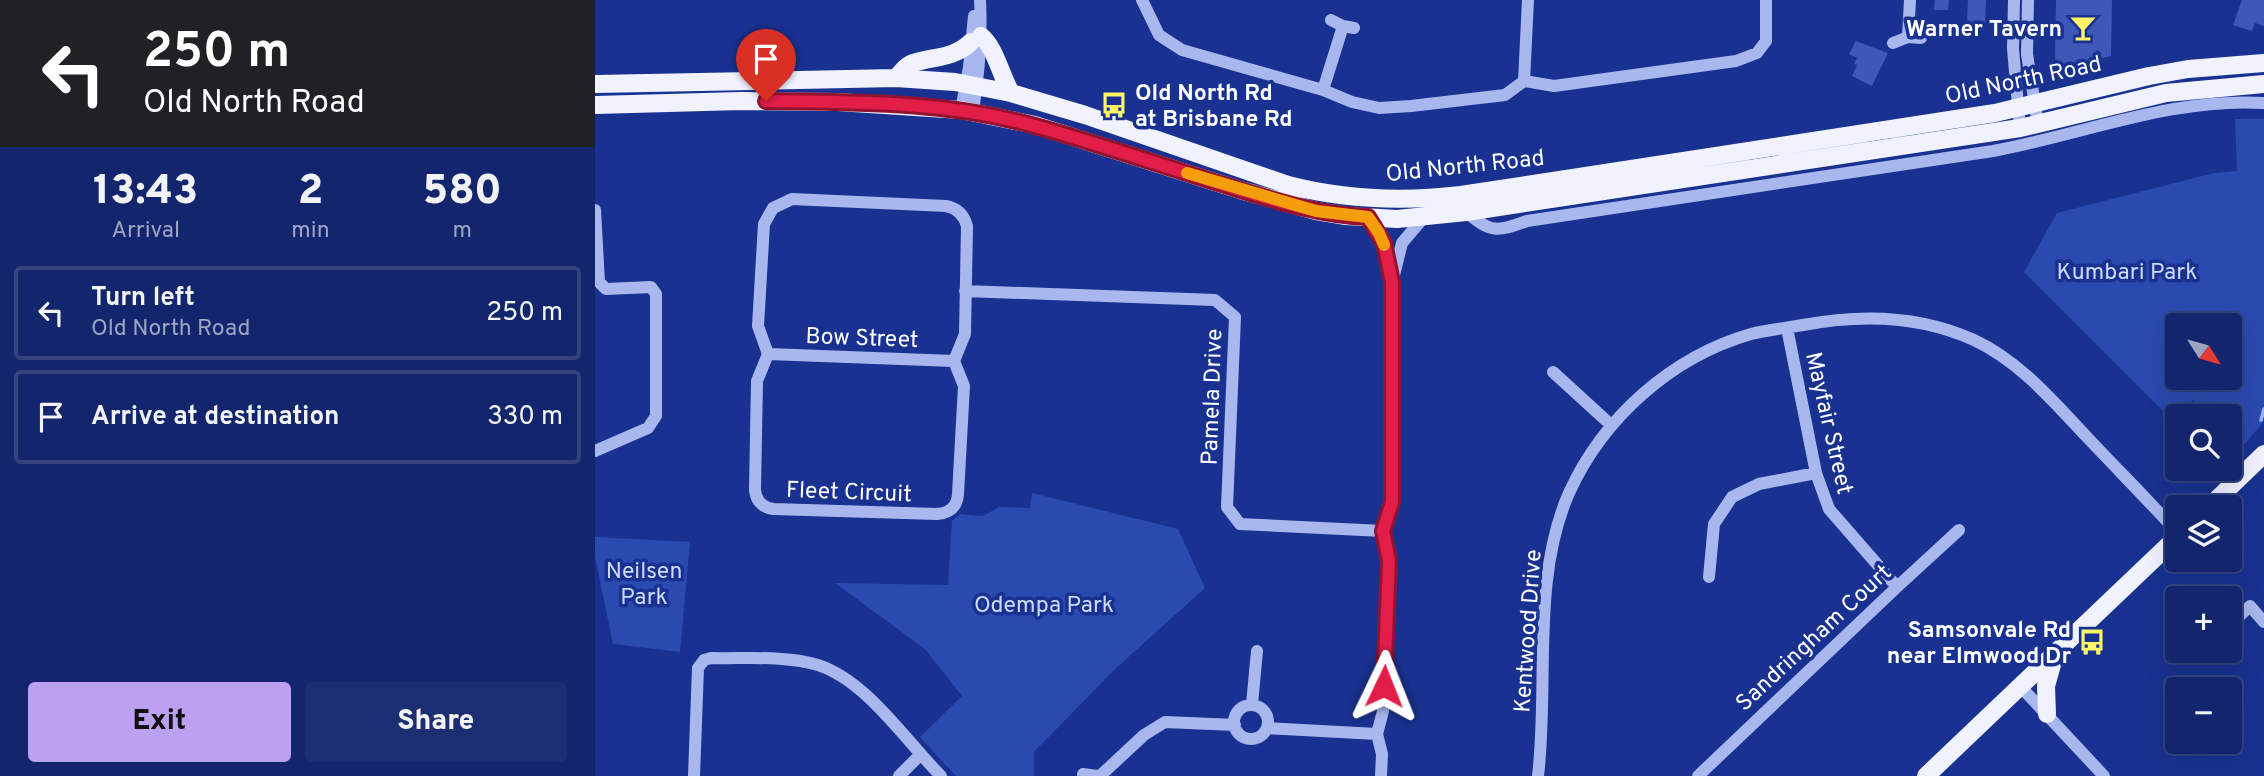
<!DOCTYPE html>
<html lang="en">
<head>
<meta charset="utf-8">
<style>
	body { margin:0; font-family:Overpass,sans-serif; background:#1c2e72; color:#f1f3f6; height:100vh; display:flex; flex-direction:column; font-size:26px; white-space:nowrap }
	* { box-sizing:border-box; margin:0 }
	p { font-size:23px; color:#9da5c2 }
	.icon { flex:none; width:38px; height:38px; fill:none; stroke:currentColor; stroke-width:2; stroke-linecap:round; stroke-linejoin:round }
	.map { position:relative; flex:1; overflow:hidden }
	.details { display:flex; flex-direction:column; background:#13266d; width:595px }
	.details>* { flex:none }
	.guide { background:#202124; color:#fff; overflow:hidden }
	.needle { width:46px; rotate:127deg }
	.buttons { position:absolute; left:1570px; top:313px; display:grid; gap:14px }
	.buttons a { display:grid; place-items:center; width:77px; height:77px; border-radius:7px; background:#13266d; box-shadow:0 7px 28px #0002,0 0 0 2px #324380; font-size:35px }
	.pin { position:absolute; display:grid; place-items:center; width:60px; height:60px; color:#fff; margin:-72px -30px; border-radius:50% 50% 50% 0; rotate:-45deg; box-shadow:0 0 7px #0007 }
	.pin .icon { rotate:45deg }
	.me { position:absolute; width:77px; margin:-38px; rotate:2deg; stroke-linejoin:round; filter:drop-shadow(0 0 5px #0008) }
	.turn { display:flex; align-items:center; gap:24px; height:147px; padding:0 28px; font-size:32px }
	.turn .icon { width:91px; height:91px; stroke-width:2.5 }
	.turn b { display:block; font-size:49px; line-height:60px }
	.eta { display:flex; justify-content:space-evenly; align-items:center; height:119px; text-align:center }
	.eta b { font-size:42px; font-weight:800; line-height:49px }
	.action { display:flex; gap:14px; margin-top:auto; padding:14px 28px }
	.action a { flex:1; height:80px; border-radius:7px; background:#bca0f2; color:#111; font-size:28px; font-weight:800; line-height:80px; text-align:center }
	.action a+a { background:#1c2e72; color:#f1f3f6 }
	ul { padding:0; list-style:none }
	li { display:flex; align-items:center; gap:21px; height:94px; margin:0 14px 10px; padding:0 14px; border:4px solid #324380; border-radius:7px }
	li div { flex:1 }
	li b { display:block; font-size:26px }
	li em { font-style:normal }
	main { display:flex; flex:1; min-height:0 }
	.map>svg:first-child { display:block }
	.green { fill:#2b4ab0; fill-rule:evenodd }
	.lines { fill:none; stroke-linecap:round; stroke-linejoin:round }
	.stream { stroke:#9aaff2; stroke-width:3.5 }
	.building { fill:#3d58b8 }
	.minor { stroke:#a8b8ef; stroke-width:12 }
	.major { stroke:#f0f3ff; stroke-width:18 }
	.route-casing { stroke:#92132f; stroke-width:18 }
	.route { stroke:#e11d48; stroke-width:12 }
	.slow { stroke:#f59e0b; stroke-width:12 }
	.labels { text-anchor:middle; stroke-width:7; stroke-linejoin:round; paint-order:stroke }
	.poi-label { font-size:23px; font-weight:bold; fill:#fff; stroke:#193291; text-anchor:end }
	.street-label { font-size:23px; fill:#fff; stroke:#193291 }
	.park-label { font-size:23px; fill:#ced9fb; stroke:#193291 }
</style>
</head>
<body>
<main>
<section class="details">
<div class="guide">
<div class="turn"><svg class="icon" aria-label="left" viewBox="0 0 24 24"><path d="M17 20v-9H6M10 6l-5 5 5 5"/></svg><div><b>250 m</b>Old North Road</div></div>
</div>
<div class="eta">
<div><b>13:43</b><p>Arrival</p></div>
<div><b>2</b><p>min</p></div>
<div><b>580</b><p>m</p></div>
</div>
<ul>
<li><svg class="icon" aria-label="left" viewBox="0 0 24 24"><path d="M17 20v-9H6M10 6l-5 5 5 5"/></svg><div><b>Turn left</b><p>Old North Road</p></div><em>250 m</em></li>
<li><svg class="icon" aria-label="arrive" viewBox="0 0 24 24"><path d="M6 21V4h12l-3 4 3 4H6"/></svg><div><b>Arrive at destination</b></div><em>330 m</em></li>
</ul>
<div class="action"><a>Exit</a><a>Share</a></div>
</section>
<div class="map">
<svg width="1669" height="776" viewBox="0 0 1669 776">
	<rect width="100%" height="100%" fill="#193291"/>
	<!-- green -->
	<path class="green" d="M1640 119H1669V421L1650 444 1646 445 1635 434 1634 416H1616L1598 400 1576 419 1429 272 1462 213 1619 173 1642 171ZM1582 326H1634V378H1582Z
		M437 493 583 529 610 588 519 670 439 752V776H361L325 737 367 696 330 649 240 583 353 585 357 521 365 514 388 516 404 507 435 508Z
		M0 537 95 542 85 652 18 644 0 557Z"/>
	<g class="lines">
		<!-- stream -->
		<path class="stream" d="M1666 420 1669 409"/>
	</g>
	<!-- building -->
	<path class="building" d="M1340 0H1354L1353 10H1339Z
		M1373 0H1391L1390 24 1372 23Z
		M1461 0H1517L1516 56 1471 67 1463 66 1460 58Z
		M1647 0H1669V26L1660 23 1657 31 1638 25Z
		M1261 41 1293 53 1277 86 1257 76 1262 65 1259 64 1262 58 1254 54Z"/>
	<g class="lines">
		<!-- minor -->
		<path class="minor" d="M547 0 564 35 587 50 728 90 757 102 784 108 816 106 910 95 929 81 959 86 1141 61 1162 53 1171 41V0
			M1419 0 1418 49 1425 128
			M1433 0 1432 54 1443 124
			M736 20 748 26 759 28
			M1313 37 1315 0
			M1298 43 1313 37 1326 38
			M929 81 933 0
			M728 90 748 26
			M366 110 374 67 379 16
			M378 111C384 74 387 38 385 0
			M197 199 351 206C362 208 369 215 372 226L370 334 359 361 369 386 363 494C362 507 355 513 342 514L178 509C167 507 161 501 160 490L162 381 173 354 163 326 169 224 178 208Z
			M0 210 4 282 11 289 56 287 61 294V416L53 428 0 451
			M871 212C896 233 902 232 932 221L1398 151C1486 135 1578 97 1669 103
			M773 217 789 243 797 282V502L788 531 794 561 788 711 782 734 787 754 786 776
			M798 279 807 243 829 217
			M370 291 620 300 640 317 632 507 645 524 788 531
			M1192 328 1221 473 1234 509 1302 587
			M173 354 359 361
			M958 372 1016 425
			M1114 577 1119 524 1137 497 1164 484 1221 473
			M1634 626 1655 606 1669 622
			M1604 656 1609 651
			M1425 686 1509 776
			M657 704 662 651
			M639 722a17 17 0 1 1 34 0a17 17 0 1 1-34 0Z
			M672 728 782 734
			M488 774 502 776
			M99 776 103 668 109 660 116 658C150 659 190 655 223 665 272 681 310 740 346 776
			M304 776 325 755
			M505 776 549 735 570 722 640 725
			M943 776C954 684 936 579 974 493 1008 418 1076 357 1156 334 1172 330 1191 328 1208 325 1266 314 1324 315 1379 340 1424 361 1457 400 1491 436 1521 468 1552 499 1582 532
			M1103 776 1302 587 1364 530"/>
		<!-- major -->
		<path class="major" d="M386 36C400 47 406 76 416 93
			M301 78C306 73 311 65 318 63 340 56 358 59 376 42
			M0 84 301 78 360 82 416 93 490 115 693 185C751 200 806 202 866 195L1400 113 1554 76 1593 69 1669 63
			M0 105 146 101 243 102 366 110 440 125 645 190 721 211 751 216 802 219 871 212 1425 128 1571 93 1669 84
			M1613 508 1669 454
			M1452 714 1451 686 1460 654
			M1331 776 1582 537"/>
	</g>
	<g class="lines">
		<!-- route casing -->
		<g class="route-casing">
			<path id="route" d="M171 101C261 102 353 101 440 126 501 143 562 164 623 183 672 198 721 215 773 217L789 243 797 282V502L788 531 794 561 789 686"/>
		</g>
		<!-- route -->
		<use href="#route" class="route"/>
		<!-- slow -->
		<path class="slow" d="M592 173 721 211 773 217 784 233 789 245"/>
	</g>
	<!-- icons -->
	<defs>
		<g id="bar-bare" transform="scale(2.1)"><path d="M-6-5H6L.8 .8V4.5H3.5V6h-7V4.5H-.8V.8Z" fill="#fff566" stroke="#193291" stroke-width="2.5" paint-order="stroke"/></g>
		<g id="bus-bare" transform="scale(2.1)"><path d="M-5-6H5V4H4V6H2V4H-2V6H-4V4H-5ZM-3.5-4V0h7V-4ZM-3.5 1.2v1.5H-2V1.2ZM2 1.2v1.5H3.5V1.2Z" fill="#fff566" stroke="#193291" stroke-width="2.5" paint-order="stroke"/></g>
	</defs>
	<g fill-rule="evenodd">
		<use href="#bar-bare" x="1488" y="28"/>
		<use href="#bus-bare" x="519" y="105"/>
		<use href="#bus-bare" x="1497" y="642"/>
	</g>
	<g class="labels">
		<!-- poi labels -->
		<g class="poi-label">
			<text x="1467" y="36">Warner Tavern</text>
			<text x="540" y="100" text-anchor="start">Old North Rd<tspan x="540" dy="26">at Brisbane Rd</tspan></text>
			<text x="1476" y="637">Samsonvale Rd<tspan x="1476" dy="26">near Elmwood Dr</tspan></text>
		</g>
		<!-- street labels -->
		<g class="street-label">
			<text transform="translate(1428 79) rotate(-12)" y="8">Old North Road</text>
			<text transform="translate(870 165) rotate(-6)" y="8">Old North Road</text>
			<text transform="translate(267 337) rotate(2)" y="8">Bow Street</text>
			<text transform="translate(616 397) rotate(-88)" y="8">Pamela Drive</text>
			<text transform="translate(1235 423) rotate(77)" y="8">Mayfair Street</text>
			<text transform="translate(254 491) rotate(2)" y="8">Fleet Circuit</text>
			<text transform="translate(932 631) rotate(-86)" y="8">Kentwood Drive</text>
			<text transform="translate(1218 637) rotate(-43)" y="8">Sandringham Court</text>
		</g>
		<!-- park labels -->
		<g class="park-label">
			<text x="1532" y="279">Kumbari Park</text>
			<text x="49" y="578">Neilsen<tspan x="49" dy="26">Park</tspan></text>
			<text x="449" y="612">Odempa Park</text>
		</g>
	</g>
</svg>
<div class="buttons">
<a><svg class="needle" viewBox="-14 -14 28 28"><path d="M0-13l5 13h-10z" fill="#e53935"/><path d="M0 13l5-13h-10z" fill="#9da5c2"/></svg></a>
<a><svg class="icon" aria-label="search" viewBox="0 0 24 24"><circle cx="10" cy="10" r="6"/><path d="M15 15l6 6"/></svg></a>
<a><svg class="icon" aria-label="layers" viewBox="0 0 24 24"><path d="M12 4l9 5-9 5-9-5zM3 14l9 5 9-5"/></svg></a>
<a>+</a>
<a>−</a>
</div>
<div class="pin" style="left:171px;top:101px;background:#d93025"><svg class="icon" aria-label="arrive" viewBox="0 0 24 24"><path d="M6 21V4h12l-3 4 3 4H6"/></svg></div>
<svg class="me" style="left:789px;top:686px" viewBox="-20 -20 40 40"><path d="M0-17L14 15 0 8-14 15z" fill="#e11d48" stroke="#fff" stroke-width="4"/></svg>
</div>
</main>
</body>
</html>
